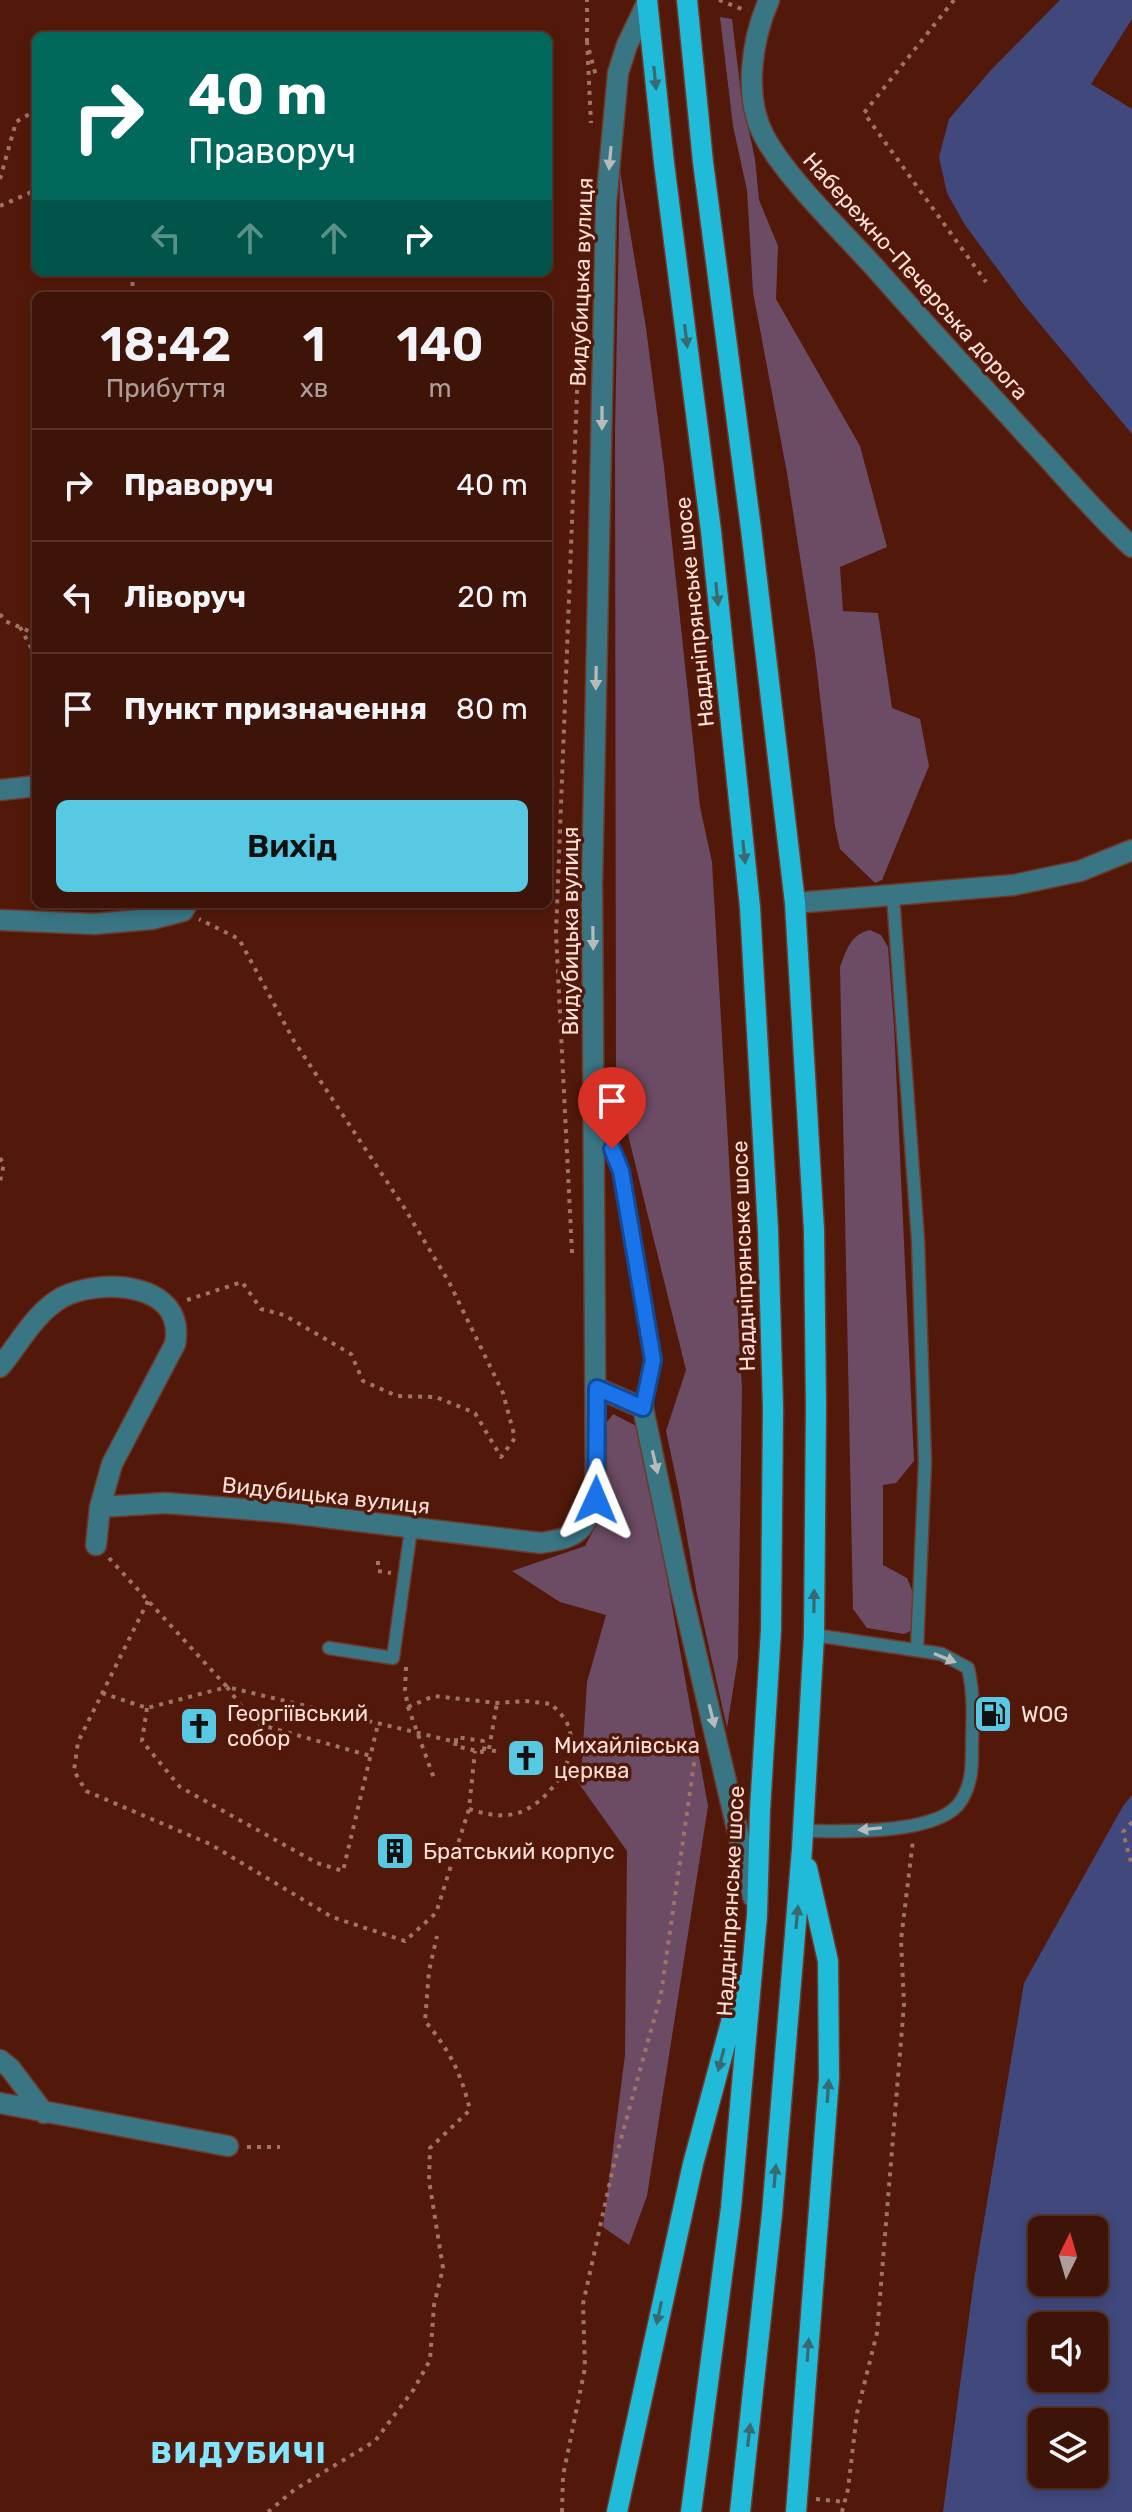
<!DOCTYPE html>
<html lang="uk">
<head>
<meta charset="utf-8">
<style>
	body { margin:0; font-family:Rubik,sans-serif; background:#492016; color:#f1f3f6; height:100vh; display:flex; flex-direction:column; font-size:30px; white-space:nowrap }
	* { box-sizing:border-box; margin:0 }
	p { font-size:26px; color:#ad9e9c }
	.icon { flex:none; width:44px; height:44px; fill:none; stroke:currentColor; stroke-width:2; stroke-linecap:round; stroke-linejoin:round }
	.map { position:relative; flex:1; overflow:hidden }
	.panel { position:absolute; left:32px; top:292px; width:520px; height:616px; display:flex; flex-direction:column; background:#3e1308; border-radius:12px; box-shadow:0 4px 12px #0003,0 0 0 2px #573229 }
	.panel>* { flex:none }
	.banner { position:absolute; left:32px; top:32px; width:520px; height:244px; border-radius:12px; box-shadow:0 4px 12px #0003,0 0 0 2px #573229; background:#00695c; color:#fff; overflow:hidden }
	.needle { width:52px; rotate:5deg }
	.controls { position:absolute; left:1028px; top:2216px; display:grid; gap:16px }
	.controls a { display:grid; place-items:center; width:80px; height:80px; border-radius:12px; background:#3e1308; box-shadow:0 4px 12px #0003,0 0 0 2px #573229; font-size:40px }
	.pin { position:absolute; display:grid; place-items:center; width:68px; height:68px; color:#fff; margin:-82px -34px; border-radius:50% 50% 50% 0; rotate:-45deg; box-shadow:0 0 8px #0007 }
	.pin .icon { rotate:45deg }
	.me { position:absolute; width:88px; margin:-44px; rotate:1deg; stroke-linejoin:round; filter:drop-shadow(0 0 6px #0008) }
	.turn { display:flex; align-items:center; gap:28px; height:168px; padding:0 24px; font-size:36px }
	.turn .icon { width:104px; height:104px; stroke-width:2.5 }
	.turn b { display:block; font-size:56px; line-height:68px }
	.lanes { display:flex; align-items:center; height:76px; padding:0 24px; background:#0003; justify-content:center; gap:40px; direction:ltr }
	.lanes .off { opacity:.35 }
	.eta { display:flex; justify-content:space-evenly; align-items:center; height:136px; text-align:center }
	.eta b { font-size:48px; font-weight:600; line-height:56px }
	.cta { display:flex; gap:16px; margin-top:auto; padding:16px 24px }
	.cta a { flex:1; height:92px; border-radius:12px; background:#57c9e3; color:#111; font-size:32px; font-weight:600; line-height:92px; text-align:center }
	ul { padding:0; list-style:none }
	li { display:flex; align-items:center; gap:24px; height:112px; padding:0 24px; border-top:2px solid #573229 }
	li div { flex:1 }
	li b { display:block; font-size:30px }
	li em { font-style:normal }
	.map>svg:first-child { display:block }
	.green { fill:#6c4b64 }
	.water { fill:#40487c; fill-rule:evenodd }
	.lines { fill:none; stroke-linecap:round; stroke-linejoin:round }
	.lane-casing { stroke:#6e392b; stroke-width:15 }
	.street-casing { stroke:#6e392b; stroke-width:23 }
	.primary-casing { stroke:#6e392b; stroke-width:23 }
	.path { stroke:#a07367; stroke-width:4; stroke-dasharray:4 6; stroke-linecap:butt }
	.lane { stroke:#3a7584; stroke-width:12 }
	.street { stroke:#3a7584; stroke-width:20 }
	.primary { stroke:#20bbd9; stroke-width:20 }
	.oneway { fill:#396a72 }
	.oneway2 { fill:#b9bbbb }
	.route-casing { stroke:#114b97; stroke-width:20 }
	.route { stroke:#1a73e8; stroke-width:14 }
	.labels { text-anchor:middle; stroke-width:7; stroke-linejoin:round; paint-order:stroke }
	.street-label { font-size:22px; fill:#fee0d8; stroke:#52190a }
	.poi-label { font-size:22px; fill:#fee0d8; stroke:#52190a; text-anchor:start }
	.district-label { font-size:30px; font-weight:bold; letter-spacing:2px; fill:#81e6fe; stroke:#52190a }
</style>
</head>
<body>
<div class="map">
<svg width="1132" height="2512" viewBox="0 0 1132 2512">
	<rect width="100%" height="100%" fill="#52190a"/>
	<!-- green -->
	<path class="green" d="M720 17 732 19 741 94 755 159 759 200 778 246 776 299 860 446 887 547 840 567 843 611 878 613 892 708 920 719 929 766 882 880 875 883 840 849 835 826 815 654 787 473 753 292 747 190 733 126Z
		M620 171 646 328 664 467 700 807 712 862 742 1388 738 1658 727 1728 697 1594 679 1492 666 1431 686 1370 616 1086 615 431Z
		M870 930 881 935 888 947 894 1025 914 1461 896 1483 883 1485V1565L907 1578 912 1590V1630L904 1634 867 1628 853 1609 840 967C847 949 850 935 870 930Z
		M613 1414 640 1428 708 1806 647 2196 629 2245 603 2227 625 2055 627 1851 577 1781 582 1761 587 1682 606 1615 560 1602 512 1571 585 1546 605 1509 604 1426Z"/>
	<!-- water -->
	<path class="water" d="M1060 0H1132V19L1091 84 1132 109V434L1024 305 965 225 947 193 939 157 949 119 991 70Z
		M1132 1795V2512H943L974 2280 1024 1983 1123 1806ZM1042 2230H1094V2282H1042ZM1042 2326H1094V2378H1042ZM1042 2422H1094V2474H1042Z"/>
	<g class="lines">
		<!-- lane casing -->
		<g class="lane-casing">
			<path id="lane" d="M893 896 918 1240 925 1462 917 1649
				M599 1116 621 1171 653 1360 643 1408
				M329 1648 393 1658 411 1529
				M802 1831C840 1831 939 1836 961 1801 973 1782 972 1763 972 1742 973 1716 974 1693 968 1668L942 1654 814 1635"/>
		</g>
		<!-- street casing -->
		<g class="street-casing">
			<path id="street" d="M769 0C752 39 743 96 764 136 787 179 843 232 877 270 928 328 980 384 1032 441 1065 476 1096 514 1132 547
				M0 790 36 786
				M795 903 1014 885 1080 871 1132 850
				M0 920 94 924 152 919 183 911 187 904
				M0 1367C19 1344 35 1313 61 1298 100 1277 187 1282 175 1344L112 1464 100 1507
				M597 1388 643 1408 680 1585 753 1897
				M96 1545 100 1507 165 1503 281 1512 541 1543C578 1537 581 1534 596 1500L592 883 606 204 618 73 627 45 647 3
				M0 2060 10 2068 44 2113
				M0 2103 228 2146"/>
		</g>
		<!-- primary casing -->
		<g class="primary-casing">
			<path id="primary" d="M647 0 664 163 711 531 750 907 768 1230 773 1408 771 1630 760 1810 757 1915 731 2208 691 2512
				M687 0 703 162 751 529 795 903 814 1230 816 1407 814 1635 802 1849 772 2214 740 2512
				M617 2512 693 2164 741 1985
				M796 2512 829 2078 828 1961 807 1868"/>
		</g>
		<!-- path -->
		<path class="path" d="M719 0 747 11
			M954 0 864 113 986 282
			M587 41 591 123
			M587 42V0
			M589 50 596 76
			M0 179 16 122 36 110
			M0 206 36 190
			M132 272 133 296
			M0 614 5 621 36 634
			M20 627 36 657
			M0 1158 4 1164 0 1181
			M572 1253 556 933 585 187
			M187 1300 242 1282 261 1309 284 1315 351 1354 363 1381 397 1396 436 1397 475 1413 501 1457 515 1438 503 1393 449 1282 405 1209 294 1041 239 939 199 919
			M109 1558 227 1687 456 1742V1737L483 1741 482 1748 499 1752
			M378 1561V1571L391 1573
			M148 1601 78 1742 74 1771 86 1791 210 1844 332 1917 405 1941 436 1913 469 1809
			M406 1667 405 1690 408 1707 435 1781
			M102 1693 147 1708 227 1687 254 1723 371 1756
			M408 1707 434 1696 497 1703 525 1701 552 1704C556 1710 564 1716 567 1723 583 1756 549 1803 518 1813 501 1818 485 1814 469 1809L475 1751
			M147 1708 142 1741 180 1787 317 1863 343 1871 378 1724
			M456 1742 455 1746 482 1752V1748
			M489 1749 497 1703
			M1132 1822 1123 1832 1132 1866
			M247 2147H280
			M816 2499 845 2502
			M268 2512 294 2490 375 2441 414 2389 430 2360 434 2305 443 2268 429 2180 430 2148 470 2110C461 2073 450 2051 425 2021L429 1971 437 1936
			M562 2512 563 2476 585 2368 583 2304 613 2168 661 1994 696 1750
			M842 2512 848 2489 857 2413 877 2333 904 2004 901 1940 913 1840"/>
		<!-- lane -->
		<use href="#lane" class="lane"/>
		<!-- street -->
		<use href="#street" class="street"/>
		<!-- primary -->
		<use href="#primary" class="primary"/>
	</g>
	<!-- one-way arrows -->
	<defs><path id="oneway-solid" d="M-6-.8H1V-3.2L6.5 0L1 3.2V.8H-6Z" transform="scale(2)"/></defs>
	<g class="oneway">
		<use href="#oneway-solid" transform="translate(655 78) rotate(84)"/>
		<use href="#oneway-solid" transform="translate(686 336) rotate(83)"/>
		<use href="#oneway-solid" transform="translate(717 594) rotate(84)"/>
		<use href="#oneway-solid" transform="translate(744 852) rotate(84)"/>
		<use href="#oneway-solid" transform="translate(814 1601) rotate(-89)"/>
		<use href="#oneway-solid" transform="translate(797 1917) rotate(-85)"/>
		<use href="#oneway-solid" transform="translate(721 2060) rotate(105)"/>
		<use href="#oneway-solid" transform="translate(828 2091) rotate(-86)"/>
		<use href="#oneway-solid" transform="translate(775 2176) rotate(-85)"/>
		<use href="#oneway-solid" transform="translate(659 2313) rotate(102)"/>
		<use href="#oneway-solid" transform="translate(808 2350) rotate(-86)"/>
		<use href="#oneway-solid" transform="translate(749 2435) rotate(-83)"/>
	</g>
	<g class="oneway2">
		<use href="#oneway-solid" transform="translate(610 158) rotate(95)"/>
		<use href="#oneway-solid" transform="translate(602 418) rotate(90)"/>
		<use href="#oneway-solid" transform="translate(596 678) rotate(91)"/>
		<use href="#oneway-solid" transform="translate(593 938) rotate(89)"/>
		<use href="#oneway-solid" transform="translate(655 1462) rotate(77)"/>
		<use href="#oneway-solid" transform="translate(945 1658) rotate(22)"/>
		<use href="#oneway-solid" transform="translate(712 1716) rotate(76)"/>
		<use href="#oneway-solid" transform="translate(870 1829) rotate(174)"/>
	</g>
	<g class="lines">
		<!-- route casing -->
		<g class="route-casing">
			<path id="route" d="M596 1500 597 1388 643 1408 653 1360 621 1171 612 1149"/>
		</g>
		<!-- route -->
		<use href="#route" class="route"/>
	</g>
	<!-- icons -->
	<defs>
		<g id="fuel-square" transform="scale(2)"><rect x="-9" y="-9" width="18" height="18" rx="4" fill="#57c9e3" stroke="#52190a"/><path d="M-5.5-6h7V0h2V4h1.3V-2.5L3-4.5l.8-.8L6-3V5H2.5V1h-1V6h-7ZM-4.2-4.7v3.2H.2V-4.7Z" fill="#111"/></g>
		<g id="church-square" transform="scale(2)"><rect x="-9" y="-9" width="18" height="18" rx="4" fill="#57c9e3" stroke="#52190a"/><path d="M-1.2-6h2.4v3.5h3.3v2.4h-3.3V6h-2.4V-.1h-3.3v-2.4h3.3Z" fill="#111"/></g>
		<g id="building-square" transform="scale(2)"><rect x="-9" y="-9" width="18" height="18" rx="4" fill="#57c9e3" stroke="#52190a"/><path d="M-4-6H4V6H1V3H-1V6H-4ZM-2.5-4.3h1.7v1.8h-1.7ZM.8-4.3h1.7v1.8H.8ZM-2.5-1h1.7V.8h-1.7ZM.8-1h1.7V.8H.8Z" fill="#111"/></g>
	</defs>
	<g fill-rule="evenodd">
		<use href="#fuel-square" x="993" y="1714"/>
		<use href="#church-square" x="199" y="1726"/>
		<use href="#church-square" x="526" y="1758"/>
		<use href="#building-square" x="395" y="1851"/>
	</g>
	<g class="labels">
		<!-- street labels -->
		<g class="street-label">
			<text transform="translate(916 276) rotate(48)" y="8">Набережно-Печерська дорога</text>
			<text transform="translate(581 282) rotate(-88)" y="8">Видубицька вулиця</text>
			<text transform="translate(694 612) rotate(-96)" y="8">Наддніпрянське шосе</text>
			<text transform="translate(570 931) rotate(-90)" y="8">Видубицька вулиця</text>
			<text transform="translate(743 1256) rotate(-92)" y="8">Наддніпрянське шосе</text>
			<text transform="translate(326 1495) rotate(6)" y="8">Видубицька вулиця</text>
			<text transform="translate(730 1901) rotate(-87)" y="8">Наддніпрянське шосе</text>
		</g>
		<!-- poi labels -->
		<g class="poi-label">
			<text x="227" y="1721">Георгіївський<tspan x="227" dy="25">собор</tspan></text>
			<text x="1021" y="1722">WOG</text>
			<text x="554" y="1753">Михайлівська<tspan x="554" dy="25">церква</tspan></text>
			<text x="423" y="1859">Братський корпус</text>
		</g>
		<!-- district labels -->
		<g class="district-label">
			<text x="239" y="2463">ВИДУБИЧІ</text>
		</g>
	</g>
</svg>
<div class="controls">
<a><svg class="needle" viewBox="-14 -14 28 28"><path d="M0-13l5 13h-10z" fill="#e53935"/><path d="M0 13l5-13h-10z" fill="#ad9e9c"/></svg></a>
<a><svg class="icon" aria-label="sound" viewBox="0 0 24 24"><path d="M4 9h4l5-4v14l-5-4H4zM17 9q2 3 0 6"/></svg></a>
<a><svg class="icon" aria-label="layers" viewBox="0 0 24 24"><path d="M12 4l9 5-9 5-9-5zM3 14l9 5 9-5"/></svg></a>
</div>
<div class="pin" style="left:612px;top:1149px;background:#d93025"><svg class="icon" aria-label="arrive" viewBox="0 0 24 24"><path d="M6 21V4h12l-3 4 3 4H6"/></svg></div>
<svg class="me" style="left:596px;top:1500px" viewBox="-20 -20 40 40"><path d="M0-17L14 15 0 8-14 15z" fill="#1a73e8" stroke="#fff" stroke-width="4"/></svg>
<div class="banner">
<div class="turn"><svg class="icon" aria-label="right" viewBox="0 0 24 24"><path d="M7 20v-9h11M14 6l5 5-5 5"/></svg><div><b>40 m</b>Праворуч</div></div>
<div class="lanes"><svg class="icon off" aria-label="left" viewBox="0 0 24 24"><path d="M17 20v-9H6M10 6l-5 5 5 5"/></svg><svg class="icon off" aria-label="ahead" viewBox="0 0 24 24"><path d="M12 20V5M6 11l6-6 6 6"/></svg><svg class="icon off" aria-label="ahead" viewBox="0 0 24 24"><path d="M12 20V5M6 11l6-6 6 6"/></svg><svg class="icon" aria-label="right" viewBox="0 0 24 24"><path d="M7 20v-9h11M14 6l5 5-5 5"/></svg></div>
</div>
<section class="panel">
<div class="eta">
<div><b>18:42</b><p>Прибуття</p></div>
<div><b>1</b><p>хв</p></div>
<div><b>140</b><p>m</p></div>
</div>
<ul>
<li><svg class="icon" aria-label="right" viewBox="0 0 24 24"><path d="M7 20v-9h11M14 6l5 5-5 5"/></svg><div><b>Праворуч</b></div><em>40 m</em></li>
<li><svg class="icon" aria-label="left" viewBox="0 0 24 24"><path d="M17 20v-9H6M10 6l-5 5 5 5"/></svg><div><b>Ліворуч</b></div><em>20 m</em></li>
<li><svg class="icon" aria-label="arrive" viewBox="0 0 24 24"><path d="M6 21V4h12l-3 4 3 4H6"/></svg><div><b>Пункт призначення</b></div><em>80 m</em></li>
</ul>
<div class="cta"><a>Вихід</a></div>
</section>
</div>
</body>
</html>
